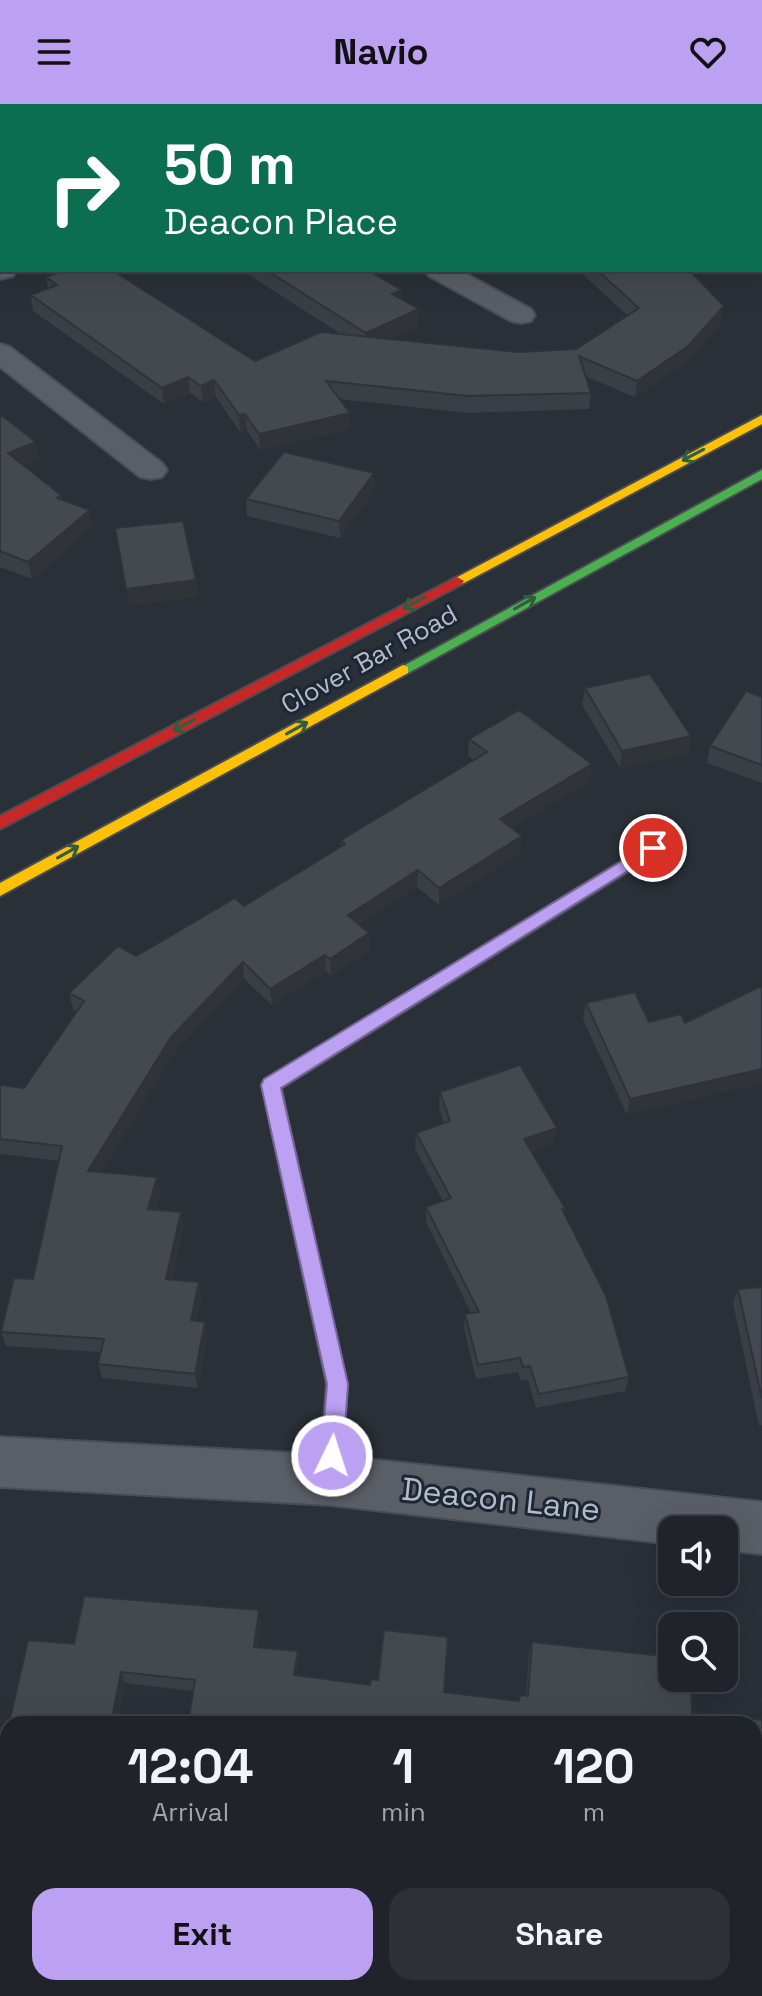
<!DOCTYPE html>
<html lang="en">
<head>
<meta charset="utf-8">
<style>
	body { margin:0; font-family:"Space Grotesk",sans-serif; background:#2d3036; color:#f1f3f6; height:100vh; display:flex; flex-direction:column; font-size:30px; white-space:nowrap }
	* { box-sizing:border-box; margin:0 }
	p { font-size:26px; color:#a2a4a8 }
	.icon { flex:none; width:44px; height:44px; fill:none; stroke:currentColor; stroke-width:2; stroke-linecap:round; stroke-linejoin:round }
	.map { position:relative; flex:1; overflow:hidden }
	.details { position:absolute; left:0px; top:1612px; width:762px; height:280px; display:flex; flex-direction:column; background:#20242a; border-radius:24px 24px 0 0; box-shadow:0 8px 32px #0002,0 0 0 2px #3d4147 }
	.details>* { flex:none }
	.hud { position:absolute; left:0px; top:0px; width:762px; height:168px; box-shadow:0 8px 32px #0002,0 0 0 2px #3d4147; background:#0b6e4f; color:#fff; overflow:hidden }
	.fabs { position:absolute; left:658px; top:1412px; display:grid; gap:16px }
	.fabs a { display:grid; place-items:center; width:80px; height:80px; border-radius:16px; background:#20242a; box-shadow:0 8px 32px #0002,0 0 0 2px #3d4147; font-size:40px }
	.pin { position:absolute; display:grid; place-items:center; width:68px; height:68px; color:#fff; margin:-34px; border:4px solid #fff; border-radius:50%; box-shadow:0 2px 8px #0007 }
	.me { position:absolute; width:88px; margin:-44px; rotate:4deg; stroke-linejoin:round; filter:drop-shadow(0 0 6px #0008) }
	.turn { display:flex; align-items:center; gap:28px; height:168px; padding:0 32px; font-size:36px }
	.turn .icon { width:104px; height:104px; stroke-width:2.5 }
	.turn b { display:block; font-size:56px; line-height:68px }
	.eta { display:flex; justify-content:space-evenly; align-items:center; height:136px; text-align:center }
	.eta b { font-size:48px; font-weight:700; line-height:56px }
	.cta { display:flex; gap:16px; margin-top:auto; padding:16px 32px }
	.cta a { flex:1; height:92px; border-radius:24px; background:#bca0f2; color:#111; font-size:32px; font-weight:700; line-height:92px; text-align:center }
	.cta a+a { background:#2d3036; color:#f1f3f6 }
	header { display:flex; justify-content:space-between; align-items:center; height:104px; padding:0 32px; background:#bca0f2; color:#111; font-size:36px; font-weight:700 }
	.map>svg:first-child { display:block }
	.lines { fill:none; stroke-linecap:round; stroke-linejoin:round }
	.street-casing { stroke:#484c53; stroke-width:4 }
	.fast-casing { stroke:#484c53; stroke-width:4 }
	.slow-casing { stroke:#484c53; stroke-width:4 }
	.jam-casing { stroke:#484c53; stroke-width:4 }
	.street { fill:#5a5e66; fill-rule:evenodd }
	.fast { fill:#4caf50; fill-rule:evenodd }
	.slow { fill:#ffc107; fill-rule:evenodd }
	.jam { fill:#c62828; fill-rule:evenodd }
	.wall { fill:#3a3f45 }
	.shaded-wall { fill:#303338 }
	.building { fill:#444950; stroke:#303338; stroke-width:2 }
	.oneway { stroke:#305d3f }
	.route { fill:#bca0f2; stroke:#7a689d; stroke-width:2 }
	.labels { text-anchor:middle; stroke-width:6; stroke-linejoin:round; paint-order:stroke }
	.street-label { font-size:26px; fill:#b4bcc9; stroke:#1d2633 }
	.near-street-label { font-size:32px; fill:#b4bcc9; stroke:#1d2633 }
</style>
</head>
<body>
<header><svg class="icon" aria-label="menu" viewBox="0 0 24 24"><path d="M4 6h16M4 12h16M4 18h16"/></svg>Navio<svg class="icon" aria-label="heart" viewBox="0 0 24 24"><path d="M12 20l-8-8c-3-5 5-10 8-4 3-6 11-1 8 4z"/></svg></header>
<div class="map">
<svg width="762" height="1892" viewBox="0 0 762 1892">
	<rect width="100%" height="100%" fill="#2a3038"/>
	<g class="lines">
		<!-- street casing -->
		<g class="street-casing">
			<path id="street" d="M137 0H163L164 2H138Z
				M760 52 762 53V69L760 68Z
				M2 158V166H17L13 172 0 175Z
				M425 166H459L531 205 535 211 531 217 521 219 511 217 429 172Z
				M0 240 10 243 162 359 167 366 162 373 151 375 140 373 0 263Z
				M0 1333 330 1351 762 1398V1450L724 1446V1426H672V1440L330 1401 0 1383Z"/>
		</g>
		<!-- fast casing -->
		<g class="fast-casing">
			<path id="fast" d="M762 366V375L408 569 403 571 396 566Z
				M653 738 661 744 659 748 281 984 285 1004 283 1009H269L262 981 265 976Z"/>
		</g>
		<!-- slow casing -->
		<g class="slow-casing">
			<path id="slow" d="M762 311V320L462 480 457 481 450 477Z
				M403 561 408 563V569L0 792V779Z"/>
		</g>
		<!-- jam casing -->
		<g class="jam-casing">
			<path id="jam" d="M457 473 464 477 462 480 0 725V712Z
				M276 997 283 999 285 1004 347 1280 341 1376 338 1383 330 1386 322 1383 319 1376 327 1280 267 1004 269 999Z"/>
		</g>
		<!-- street -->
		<use href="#street" class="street"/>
		<!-- fast -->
		<use href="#fast" class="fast"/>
		<!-- slow -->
		<use href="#slow" class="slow"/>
		<!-- jam -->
		<use href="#jam" class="jam"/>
	</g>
	<!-- wall -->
	<path class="wall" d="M0 0 2 2V20L0 19Z
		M221 0H585L589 2H225Z
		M241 166H367L402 196 419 205V222L390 235 518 248 576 245 627 211 578 166H689L722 218 685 259 635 293 585 272 591 289 589 305 467 309 340 295 351 325 260 346 247 326 240 328 216 293 203 298 190 289 164 300 33 207 31 191 48 184 46 173 255 257 341 230Z
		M0 310 39 354 23 361 61 391 62 396 92 423 32 475 0 463Z
		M374 369 375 386 340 434 247 412 246 395Z
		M585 584 691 632 688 650 620 664 582 601Z
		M762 593V679L707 659 710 642Z
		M469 635 590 677 511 724 520 749 439 801 417 783 359 820 370 846 331 872 326 867 272 901 244 875 174 949 101 1068 157 1073 160 1089 156 1105 181 1108 184 1123 172 1176 202 1193 197 1217 208 1232 198 1284 102 1274 98 1260 100 1248 6 1242 1 1228 33 1175 59 1057 0 1050V981L24 984 77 907 73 906 69 889 136 852 244 802 341 742V736L474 656 468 652Z
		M586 899 649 918 627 1011 583 915Z
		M440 988 554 1040 532 1048 565 1104 564 1110 629 1273 625 1287 536 1304 528 1276 521 1277 518 1268 476 1275 464 1224 465 1210 471 1209 426 1118V1103L443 1097 415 1045 416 1029 444 1019 439 1004Z
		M762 1183V1321L759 1322 733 1199 738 1185Z
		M261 1518 258 1543 298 1547 299 1559 297 1572 518 1597 520 1591 526 1592 529 1549 532 1538 692 1609 762 1616V1722L754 1721V1620L193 1587 125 1579 74 1540Z
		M1 1656 8 1657V1666Z"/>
	<!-- shaded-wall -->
	<path class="shaded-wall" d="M762 26V40L760 41V27Z
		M402 186V202L392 190Z
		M724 202 722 218 685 259 635 293 637 277Z
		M419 205V222L366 246V229Z
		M188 273 190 289 164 300 162 284Z
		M214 276 216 293 203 298 201 282Z
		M350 309 351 325 260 346 259 330Z
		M245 310 247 326 240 328 239 311Z
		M36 338 39 354 12 366 8 349Z
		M374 369 375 386 340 434 339 417Z
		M90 406 92 423 32 475 28 458Z
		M196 476 198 493 129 502 126 485Z
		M691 632 688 650 620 664 622 647Z
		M592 660 590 677 498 732 500 715Z
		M522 732 520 749 439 801V784Z
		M418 766 417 783 349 827 348 811Z
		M369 829 370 846 331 872 330 855Z
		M325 851 326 867 272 901 270 885Z
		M243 858 244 875 174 949 92 1082 88 1067 171 933Z
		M762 965V980L627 1011 630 995Z
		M557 1024 554 1040 523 1051 524 1035Z
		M157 1073 160 1089 151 1120 148 1105Z
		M181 1108 184 1123 169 1190 166 1175Z
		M199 1178 202 1193 194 1231 191 1216Z
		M205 1218 208 1232 198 1284 195 1270Z
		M259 1506 261 1518 257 1555 254 1543Z
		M298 1547 299 1559 296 1582 294 1571Z
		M121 1568 125 1579 118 1620H111Z"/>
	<!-- building -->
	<path class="building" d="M0 0H94L97 2H2V7L0 5Z
		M249 0H585L589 2H253Z
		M598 0H762V26L760 27V2H590Z
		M66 166H112L255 257 321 228 518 248 576 245 639 204 597 166H689L724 202 688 242 637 277 579 252 591 289 468 292 326 277 350 309 259 330 245 310 239 311 214 276 201 282 188 273 162 284 31 191 57 181 46 173Z
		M266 166H367L402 186 392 190 419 205 366 229Z
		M0 310 36 338 8 349 61 391 57 394 90 406 28 458 0 447Z
		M284 348 374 369 339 417 246 395Z
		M183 417 196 476 126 485 115 424Z
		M650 570 691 632 622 647 585 584Z
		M746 587 762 593V661L710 642Z
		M519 606 592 660 500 715 522 732 439 784 418 766 348 811 369 829 330 855 325 851 270 885 243 858 171 933 88 1067 157 1073 148 1105 181 1108 166 1175 199 1178 191 1216 205 1218 195 1270 98 1260 104 1235 1 1228 14 1174 33 1175 62 1042 0 1035V981L24 984 84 897 69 889 118 842 136 852 235 794 244 802 345 740 341 736 487 648 469 635Z
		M759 883 762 885V965L630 995 586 899 635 888 649 918 681 910 685 919Z
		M520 961 557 1024 524 1035 565 1104 562 1105 606 1192 629 1273 539 1290 530 1262 523 1263 520 1254 478 1261 465 1210 479 1208 426 1103 451 1094 416 1029 450 1017 440 988Z
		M762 1183V1295L738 1185Z
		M84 1492 259 1506 254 1543 298 1547 294 1571 370 1581 371 1575 378 1576 384 1526 448 1533 444 1588 519 1597 520 1591 528 1592 532 1538 672 1553V1574H691L692 1609 762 1616V1712H754V1620H188L195 1576 121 1568 111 1620H9L28 1536 74 1540Z
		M8 1624V1657L1 1656Z"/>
	<!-- one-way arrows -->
	<defs><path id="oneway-shaft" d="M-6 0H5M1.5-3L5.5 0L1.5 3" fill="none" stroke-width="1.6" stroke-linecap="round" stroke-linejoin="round" transform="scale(2)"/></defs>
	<g class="oneway">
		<use href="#oneway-shaft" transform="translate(693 351) rotate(152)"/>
		<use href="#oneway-shaft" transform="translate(414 499) rotate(152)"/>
		<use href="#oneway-shaft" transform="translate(525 499) rotate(-29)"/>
		<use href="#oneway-shaft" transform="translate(184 621) rotate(152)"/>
		<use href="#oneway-shaft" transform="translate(297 624) rotate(-29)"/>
		<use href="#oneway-shaft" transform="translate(68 748) rotate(-29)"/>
	</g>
	<!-- route -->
	<path class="route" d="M653 738 658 740 661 744 658 748 281 984 348 1280 343 1352 340 1359 332 1362 324 1359 321 1352 327 1280 261 981 264 975Z"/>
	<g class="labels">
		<!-- street labels -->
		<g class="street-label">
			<text transform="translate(369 555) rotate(-29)" y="9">Clover Bar Road</text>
		</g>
		<!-- near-street labels -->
		<g class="near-street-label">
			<text transform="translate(501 1395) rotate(6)" y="11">Deacon Lane</text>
		</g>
	</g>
</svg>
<div class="fabs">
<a><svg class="icon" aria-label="sound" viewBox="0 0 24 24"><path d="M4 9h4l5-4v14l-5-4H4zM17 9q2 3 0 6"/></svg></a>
<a><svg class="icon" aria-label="search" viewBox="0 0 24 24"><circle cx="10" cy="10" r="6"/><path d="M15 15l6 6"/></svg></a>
</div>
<div class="pin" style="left:653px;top:744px;background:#d93025"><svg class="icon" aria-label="arrive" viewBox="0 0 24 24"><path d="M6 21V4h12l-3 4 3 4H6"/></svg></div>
<svg class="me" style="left:332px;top:1352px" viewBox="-20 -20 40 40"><circle r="17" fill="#bca0f2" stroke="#fff" stroke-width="3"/><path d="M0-11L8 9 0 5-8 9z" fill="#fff"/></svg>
<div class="hud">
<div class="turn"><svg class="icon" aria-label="right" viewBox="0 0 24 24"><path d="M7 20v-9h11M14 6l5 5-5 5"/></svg><div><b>50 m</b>Deacon Place</div></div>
</div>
<section class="details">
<div class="eta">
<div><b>12:04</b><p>Arrival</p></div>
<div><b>1</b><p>min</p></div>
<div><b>120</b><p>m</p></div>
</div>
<div class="cta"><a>Exit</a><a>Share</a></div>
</section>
</div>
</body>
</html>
